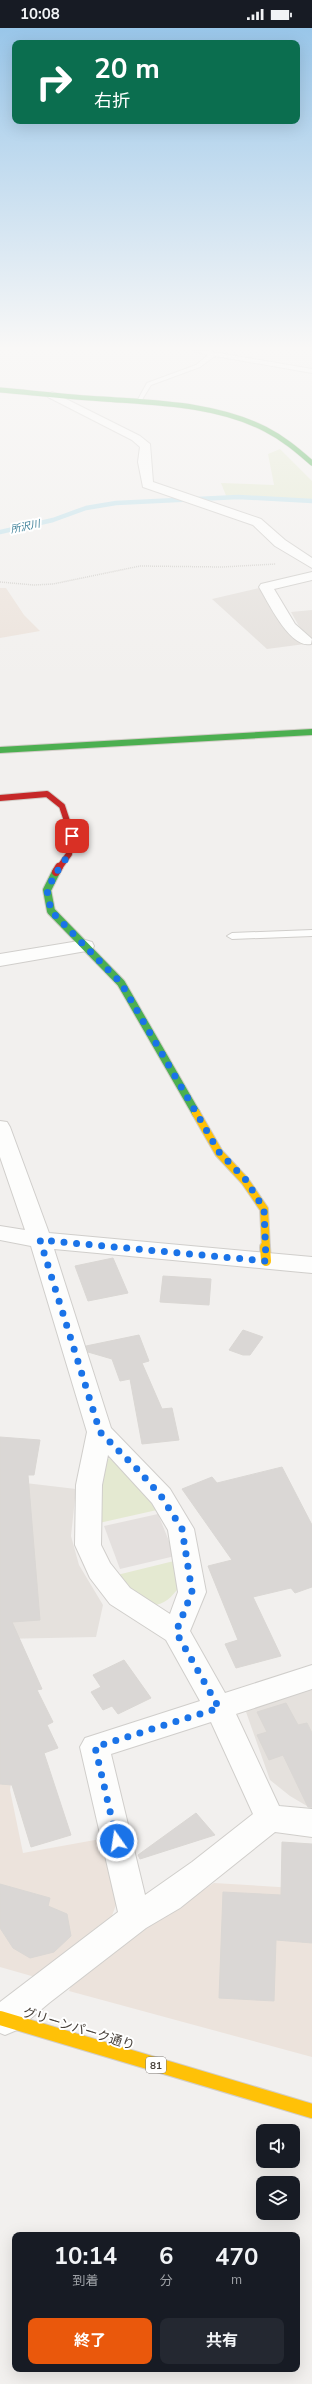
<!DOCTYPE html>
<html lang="ja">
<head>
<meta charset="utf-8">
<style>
	body { margin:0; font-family:"Nunito Sans","Noto Sans JP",sans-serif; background:#242831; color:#f1f3f6; height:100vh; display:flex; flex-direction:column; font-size:15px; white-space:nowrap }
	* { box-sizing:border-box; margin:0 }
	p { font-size:13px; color:#9ea1a6 }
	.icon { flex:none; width:22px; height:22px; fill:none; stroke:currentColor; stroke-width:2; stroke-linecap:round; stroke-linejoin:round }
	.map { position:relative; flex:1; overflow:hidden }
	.side { position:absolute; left:12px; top:2204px; width:288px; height:140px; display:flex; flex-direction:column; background:#171b24; border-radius:8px; box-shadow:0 4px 16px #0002 }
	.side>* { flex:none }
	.hud { position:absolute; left:12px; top:12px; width:288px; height:84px; border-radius:8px; box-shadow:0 4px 16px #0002; background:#0b6e4f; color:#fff; overflow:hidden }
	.controls { position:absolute; left:256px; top:2096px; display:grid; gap:8px }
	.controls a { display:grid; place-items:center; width:44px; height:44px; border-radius:8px; background:#171b24; box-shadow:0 4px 16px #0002; font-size:20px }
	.pin { position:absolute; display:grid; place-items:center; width:34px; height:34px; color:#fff; margin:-17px; border-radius:8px; box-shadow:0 2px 6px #0006 }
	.me { position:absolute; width:44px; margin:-22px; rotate:347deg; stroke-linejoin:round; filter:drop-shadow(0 0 3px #0008) }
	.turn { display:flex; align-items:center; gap:14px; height:84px; padding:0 16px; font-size:18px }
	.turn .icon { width:52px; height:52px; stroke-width:2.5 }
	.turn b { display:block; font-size:28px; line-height:34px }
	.eta { display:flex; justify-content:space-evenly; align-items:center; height:68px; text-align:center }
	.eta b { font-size:24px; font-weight:700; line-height:28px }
	.cta { display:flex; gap:8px; margin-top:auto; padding:8px 16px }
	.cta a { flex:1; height:46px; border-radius:8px; background:#ea580c; color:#fff; font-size:16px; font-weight:700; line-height:46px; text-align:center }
	.cta a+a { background:#242831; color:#f1f3f6 }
	.status { display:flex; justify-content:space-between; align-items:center; height:28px; padding:0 20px; background:#171b24; direction:ltr }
	.status svg { height:11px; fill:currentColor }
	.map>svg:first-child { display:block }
	.residential { fill:#e5e1dd }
	.commercial { fill:#ece3dc }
	.industrial { fill:#e4e0de }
	.green { fill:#e4e9d1 }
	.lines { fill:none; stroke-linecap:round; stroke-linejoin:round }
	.stream { stroke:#c3e2eb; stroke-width:4.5 }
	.building { fill:#dad7d5; stroke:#dad7d4 }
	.lane-casing { stroke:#d0cecb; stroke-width:2 }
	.street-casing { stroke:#d0cecb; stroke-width:2 }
	.fast-far2-casing { stroke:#d2cdc7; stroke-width:6 }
	.fast-far1-casing { stroke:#d2cdc7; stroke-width:8 }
	.fast-casing { stroke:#d2cdc7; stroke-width:10 }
	.slow-far2-casing { stroke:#d2cdc7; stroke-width:10 }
	.slow-far1-casing { stroke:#d2cdc7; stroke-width:12 }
	.slow-casing { stroke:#d2cdc7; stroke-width:16 }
	.jam-far1-casing { stroke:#d2cdc7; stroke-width:8 }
	.jam-casing { stroke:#d2cdc7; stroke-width:10 }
	.path { stroke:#d2d0cc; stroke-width:1.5; stroke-dasharray:1 1; stroke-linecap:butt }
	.lane { fill:#fdfdfc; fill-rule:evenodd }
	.street { fill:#fdfdfc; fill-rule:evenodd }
	.fast-far2 { stroke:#4caf50; stroke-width:5 }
	.fast-far1 { stroke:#4caf50; stroke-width:6 }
	.fast { stroke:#4caf50; stroke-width:8 }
	.slow-far2 { stroke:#ffc107; stroke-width:8 }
	.slow-far1 { stroke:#ffc107; stroke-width:10 }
	.slow { stroke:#ffc107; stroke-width:14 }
	.jam-far1 { stroke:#c62828; stroke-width:6 }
	.jam { stroke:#c62828; stroke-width:8 }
	.route { stroke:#1a73e8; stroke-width:7; stroke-dasharray:0 12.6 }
	.labels { text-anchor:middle; stroke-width:4; stroke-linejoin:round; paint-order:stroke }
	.far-water-label { font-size:10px; font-style:italic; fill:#367b94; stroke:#fff }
	.shield { fill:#fff; stroke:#7f7a75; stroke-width:1 }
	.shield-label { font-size:10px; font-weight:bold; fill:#48413a }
	.near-street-label { font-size:13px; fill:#48413a; stroke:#fff }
</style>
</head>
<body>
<div class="status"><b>10:08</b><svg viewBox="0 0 49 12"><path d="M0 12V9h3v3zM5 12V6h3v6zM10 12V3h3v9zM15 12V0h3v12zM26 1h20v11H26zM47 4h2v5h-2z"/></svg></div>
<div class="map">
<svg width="312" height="2356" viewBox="0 0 312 2356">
	<rect width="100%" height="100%" fill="#f2f0ee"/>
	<!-- residential -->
	<path class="residential" d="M259 560 285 600 305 616 267 621 212 571Z
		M312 582V611L300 600 291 584Z
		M0 1452 76 1461 71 1508 79 1537 103 1577 96 1609 0 1611Z
		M312 1661V1781L290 1768 270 1752 245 1681Z"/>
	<!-- commercial -->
	<path class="commercial" d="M0 560H6L24 587 40 603 0 610Z
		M0 1731 13 1737 10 1762 23 1825 106 1810 116 1877 107 1901 35 1949 0 1939Z
		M214 1855 312 1861V2029L69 1963 76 1946Z"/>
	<!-- industrial -->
	<path class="industrial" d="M158 1486 175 1528 120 1541 104 1498Z"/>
	<!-- green -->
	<path class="green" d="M280 421 312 453V473L227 470 221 455 274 457 268 426Z
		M114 1429 142 1460 157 1482 99 1495 100 1439 107 1431Z
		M178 1532 180 1558C171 1570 163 1579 147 1577L117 1547Z"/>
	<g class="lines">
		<!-- stream -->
		<path class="stream" d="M0 504 53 492 86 480 116 475 238 469 312 473"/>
	</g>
	<!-- building -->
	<path class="building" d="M113 1230 128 1265 88 1273 75 1238Z
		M163 1248 211 1251 209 1277 160 1274Z
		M243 1302 263 1309 250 1327H243L229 1322Z
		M139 1307 149 1333 142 1335 162 1381 172 1380 179 1412 142 1416 130 1351 120 1353 112 1331 88 1324 86 1318Z
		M0 1409 40 1412 34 1447H28L40 1592 12 1594 42 1661 37 1662 53 1694 47 1697 58 1720 44 1725 71 1807 31 1819 12 1757 0 1756Z
		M282 1439 312 1497V1559L295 1565 291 1560 253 1569 281 1628 236 1640 225 1616 238 1612 208 1538 232 1532 182 1461 212 1449 217 1455Z
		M124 1632 151 1670 118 1686 112 1678 103 1682 91 1664 101 1659 93 1647Z
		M286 1675 298 1697 307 1695 312 1705V1779H308L283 1727 269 1732 257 1707 267 1704 257 1684Z
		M196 1785 215 1807 140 1831 138 1827Z
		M282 1814 312 1816V1915L276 1912 274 1973 219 1970 223 1864 281 1867Z
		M0 1856 50 1870 48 1878 67 1886 71 1908 54 1924 30 1930 13 1920 0 1900Z"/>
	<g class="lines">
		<!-- lane casing -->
		<g class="lane-casing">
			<path id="lane" d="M195 323H207L312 341V345L215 328 200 339 151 357 140 375H136L147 355 196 337 208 327Z
				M312 902V908L232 911 227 908 232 905Z"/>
		</g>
		<!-- street casing -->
		<g class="street-casing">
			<path id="street" d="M52 364 140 408 150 416 153 454 261 491 285 512 312 530V540L275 518 253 497 143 459 138 434 140 419 132 412 48 369 47 367Z
				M312 544V552L274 561 295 596 312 611 311 616C290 621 268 574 259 559L261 556Z
				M85 912 92 914 94 918 92 922 0 938V926Z
				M0 1093 7 1094 10 1099 49 1205 312 1229V1245L54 1221 111 1400 170 1461 194 1501 206 1564 190 1603 225 1665 312 1637V1661L236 1686 279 1778 312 1781V1809L275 1804 180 1880 146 1900 49 1975 17 2002 5 2007 0 2005V1974L118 1884 80 1719 85 1710 200 1673 166 1612 110 1576 90 1550 75 1517 76 1457 87 1404 31 1218 0 1212V1198L25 1202 0 1129ZM108 1427 152 1475 168 1502 178 1564 170 1586 130 1560 110 1535 101 1517 102 1457ZM211 1694 253 1786 192 1834 145 1867 111 1726Z"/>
		</g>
		<!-- fast-far2 casing -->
		<g class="fast-far2-casing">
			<path id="fast-far2" d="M0 362C34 365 68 369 103 371 157 375 216 376 265 401 283 410 297 422 312 435"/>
		</g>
		<!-- fast-far1 casing -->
		<g class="fast-far1-casing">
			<path id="fast-far1" d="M0 722 312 704"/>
		</g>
		<!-- fast casing -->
		<g class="fast-casing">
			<path id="fast" d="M56 844 47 862 51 883 121 955 196 1085"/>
		</g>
		<!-- slow-far2 casing -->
		<g class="slow-far2-casing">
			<path id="slow-far2" d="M196 1085 219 1125 245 1153 264 1181 266 1220"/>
		</g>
		<!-- slow-far1 casing -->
		<g class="slow-far1-casing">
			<path id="slow-far1" d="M265 1219 266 1233"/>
		</g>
		<!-- slow casing -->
		<g class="slow-casing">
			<path id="slow" d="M0 1990 312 2083"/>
		</g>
		<!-- jam-far1 casing -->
		<g class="jam-far1-casing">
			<path id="jam-far1" d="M0 770 47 766 62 778 72 808 69 826 59 840"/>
		</g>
		<!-- jam casing -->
		<g class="jam-casing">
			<path id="jam" d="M56 844 59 839"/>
		</g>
		<!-- path -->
		<path class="path" d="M0 554 34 557 53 556 140 538 222 539 276 536"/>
		<!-- lane -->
		<use href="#lane" class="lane"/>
		<!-- street -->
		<use href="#street" class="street"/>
		<!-- fast-far2 -->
		<use href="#fast-far2" class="fast-far2"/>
		<!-- fast-far1 -->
		<use href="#fast-far1" class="fast-far1"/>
		<!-- fast -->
		<use href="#fast" class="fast"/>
		<!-- slow-far2 -->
		<use href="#slow-far2" class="slow-far2"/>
		<!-- slow-far1 -->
		<use href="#slow-far1" class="slow-far1"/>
		<!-- slow -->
		<use href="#slow" class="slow"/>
		<!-- jam-far1 -->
		<use href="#jam-far1" class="jam-far1"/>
		<!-- jam -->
		<use href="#jam" class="jam"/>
	</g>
	<!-- sky -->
	<linearGradient id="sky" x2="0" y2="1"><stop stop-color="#99c6e9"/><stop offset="0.49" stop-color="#f9f8f7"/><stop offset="1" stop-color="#f9f8f7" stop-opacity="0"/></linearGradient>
	<rect width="312" height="653" fill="url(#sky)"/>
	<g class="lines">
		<!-- route -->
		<path class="route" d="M72 808 69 826 56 845 47 862 51 883 121 955 219 1124 246 1152 264 1181 266 1233 40 1212 100 1404 138 1442 161 1468 182 1501 192 1564 176 1604 219 1680 95 1719 117 1813"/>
	</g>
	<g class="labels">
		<!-- far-water labels -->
		<g class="far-water-label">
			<text transform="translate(25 498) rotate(-12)" y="4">所沢川</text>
		</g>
		<!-- shield labels -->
		<rect class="shield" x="146" y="2029" width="20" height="16" rx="3"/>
		<g class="shield-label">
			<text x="156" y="2041">81</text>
		</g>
		<!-- near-street labels -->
		<g class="near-street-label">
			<text transform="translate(79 2000) rotate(17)" y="5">グリーンパーク通り</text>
		</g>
	</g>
</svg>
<div class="controls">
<a><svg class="icon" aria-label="sound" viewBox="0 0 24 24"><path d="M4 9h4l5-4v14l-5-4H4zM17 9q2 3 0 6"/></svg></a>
<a><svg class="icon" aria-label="layers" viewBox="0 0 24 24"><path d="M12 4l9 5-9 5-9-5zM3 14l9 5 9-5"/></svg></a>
</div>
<div class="pin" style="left:72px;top:808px;background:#d93025"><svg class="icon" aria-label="arrive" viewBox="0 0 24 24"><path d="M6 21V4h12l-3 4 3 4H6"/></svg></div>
<svg class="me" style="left:117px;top:1813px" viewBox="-20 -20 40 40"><circle r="17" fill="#1a73e8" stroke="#fff" stroke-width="3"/><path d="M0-11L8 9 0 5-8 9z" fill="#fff"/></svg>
<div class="hud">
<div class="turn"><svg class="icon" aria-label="right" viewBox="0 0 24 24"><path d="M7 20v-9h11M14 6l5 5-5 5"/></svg><div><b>20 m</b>右折</div></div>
</div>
<section class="side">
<div class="eta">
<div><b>10:14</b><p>到着</p></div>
<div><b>6</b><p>分</p></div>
<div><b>470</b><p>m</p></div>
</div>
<div class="cta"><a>終了</a><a>共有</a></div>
</section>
</div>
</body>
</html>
